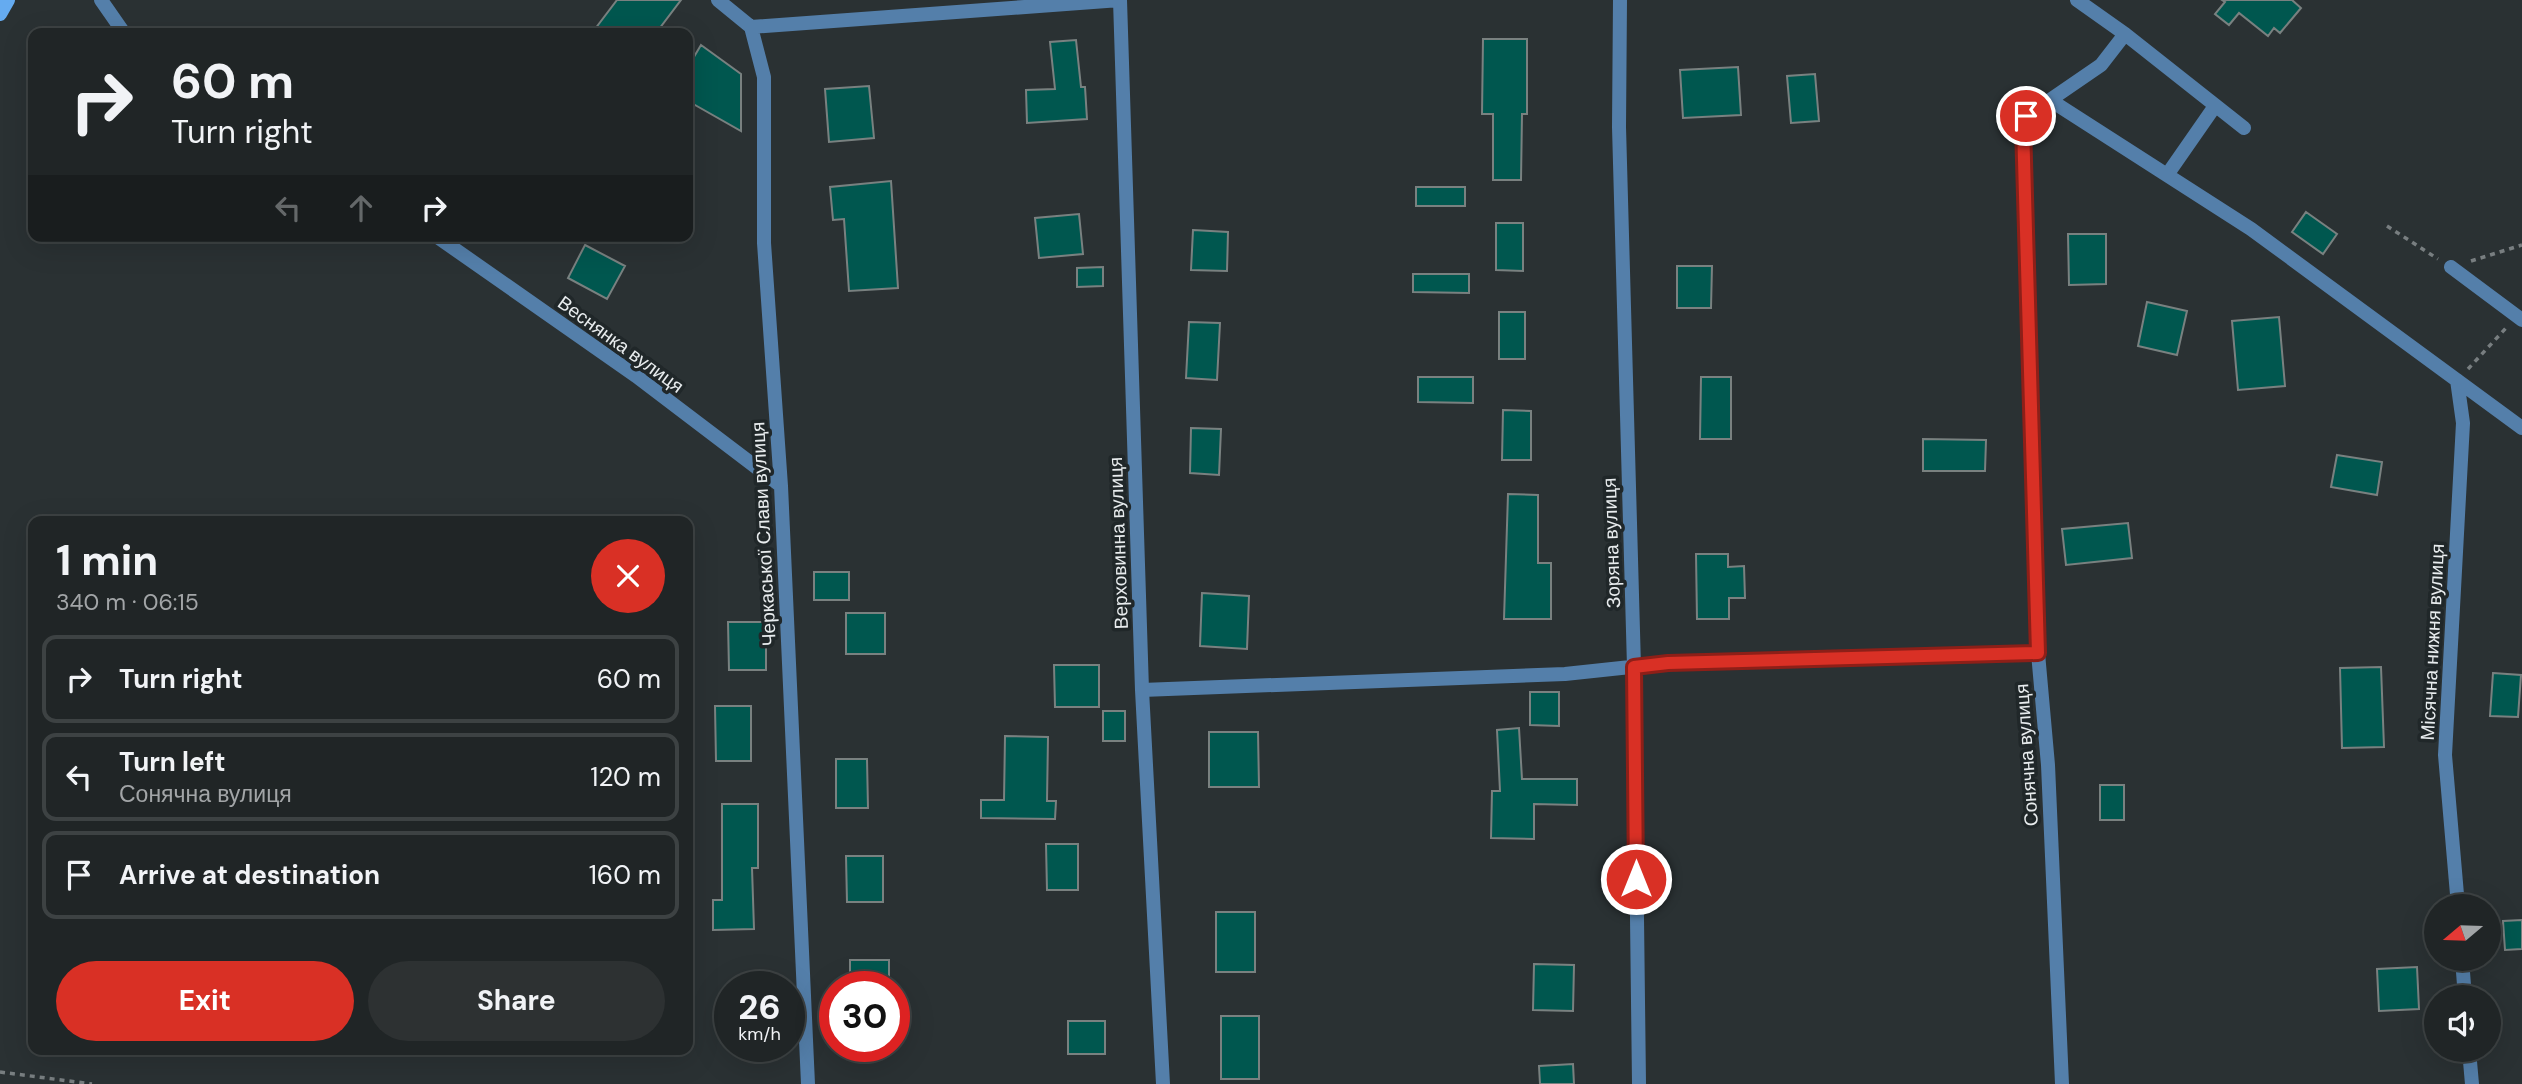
<!DOCTYPE html>
<html lang="en">
<head>
<meta charset="utf-8">
<style>
	body { margin:0; font-family:"DM Sans",sans-serif; background:#2d3132; color:#f1f3f6; height:100vh; display:flex; flex-direction:column; font-size:26px; white-space:nowrap }
	* { box-sizing:border-box; margin:0 }
	p { font-size:23px; color:#a2a5a7 }
	.icon { flex:none; width:38px; height:38px; fill:none; stroke:currentColor; stroke-width:2; stroke-linecap:round; stroke-linejoin:round }
	.map { position:relative; flex:1; overflow:hidden }
	.drawer { position:absolute; left:28px; top:516px; width:665px; height:539px; display:flex; flex-direction:column; background:#202526; border-radius:14px; box-shadow:0 7px 28px #0002,0 0 0 2px #3d4243 }
	.drawer>* { flex:none }
	.top-card { position:absolute; left:28px; top:28px; width:665px; height:214px; border-radius:14px; box-shadow:0 7px 28px #0002,0 0 0 2px #3d4243; background:#202526; color:#f1f3f6; overflow:hidden }
	.needle { width:46px; rotate:251deg }
	.fabs { position:absolute; left:2424px; top:894px; display:grid; gap:14px }
	.fabs a { display:grid; place-items:center; width:77px; height:77px; border-radius:50%; background:#202526; box-shadow:0 7px 28px #0002,0 0 0 2px #3d4243; font-size:35px }
	.speed { position:absolute; left:714px; top:971px; display:flex; gap:14px; font-size:35px; font-weight:700; text-align:center }
	.speed>* { display:grid; place-content:center; width:91px; height:91px; border-radius:50%; background:#202526; box-shadow:0 7px 28px #0002,0 0 0 2px #3d4243; line-height:1 }
	.speed small { font-size:18px; font-weight:400 }
	.speed .limit { border:10px solid #d22; background:#fff; color:#111 }
	.pin { position:absolute; display:grid; place-items:center; width:60px; height:60px; color:#fff; margin:-30px; border:4px solid #fff; border-radius:50%; box-shadow:0 2px 7px #0007 }
	.me { position:absolute; width:77px; margin:-38px; rotate:0deg; stroke-linejoin:round; filter:drop-shadow(0 0 5px #0008) }
	.turn { display:flex; align-items:center; gap:24px; height:147px; padding:0 28px; font-size:32px }
	.turn .icon { width:91px; height:91px; stroke-width:2.5 }
	.turn b { display:block; font-size:49px; line-height:60px }
	.lanes { display:flex; align-items:center; height:66px; padding:0 28px; background:#0003; justify-content:center; gap:35px; direction:ltr }
	.lanes .off { opacity:.35 }
	.round { display:grid; place-items:center; flex:none; width:74px; height:74px; border-radius:37px; background:#2d3132 }
	.head { display:flex; align-items:center; justify-content:space-between; height:119px; padding:0 28px }
	h1 { font-size:42px; font-weight:700; line-height:52px }
	.action { display:flex; gap:14px; margin-top:auto; padding:14px 28px }
	.action a { flex:1; height:80px; border-radius:42px; background:#d93025; color:#fff; font-size:28px; font-weight:700; line-height:80px; text-align:center }
	.action a+a { background:#2d3132; color:#f1f3f6 }
	ul { padding:0; list-style:none }
	li { display:flex; align-items:center; gap:21px; height:88px; margin:0 14px 10px; padding:0 14px; border:4px solid #3d4243; border-radius:14px }
	li div { flex:1 }
	li b { display:block; font-size:26px }
	li em { font-style:normal }
	.map>svg:first-child { display:block }
	.building { fill:#00574f; stroke:#798180; stroke-width:2 }
	.lines { fill:none; stroke-linecap:round; stroke-linejoin:round }
	.path { stroke:#787e80; stroke-width:3.5; stroke-dasharray:5 5; stroke-linecap:butt }
	.street { stroke:#547faa; stroke-width:14 }
	.secondary { stroke:#65abf0; stroke-width:14 }
	.route-casing { stroke:#8d1f18; stroke-width:18 }
	.route { stroke:#d93025; stroke-width:12 }
	.labels { text-anchor:middle; stroke-width:7; stroke-linejoin:round; paint-order:stroke }
	.street-label { font-size:19px; fill:#e8ecee; stroke:#202729 }
</style>
</head>
<body>
<div class="map">
<svg width="2522" height="1084" viewBox="0 0 2522 1084">
	<rect width="100%" height="100%" fill="#2a3133"/>
	<!-- building -->
	<path class="building" d="M617 0H681L656 33H592Z
		M2222 0H2292L2301 8 2280 33 2274 28 2268 36 2239 13 2229 25 2215 14 2225 2Z
		M1483 39H1527V114H1522L1521 180H1493V114H1482Z
		M1076 40 1081 87H1085L1087 119 1027 123 1026 90 1055 89 1050 42Z
		M701 45 741 74V131L688 101V67Z
		M1738 67 1741 115 1683 118 1680 70Z
		M1815 74 1819 121 1791 123 1787 76Z
		M869 86 874 138 829 142 825 89Z
		M891 181 898 288 849 291 844 219 833 220 830 187Z
		M1416 187H1465V206H1416Z
		M2306 212 2337 234 2323 254 2292 232Z
		M1079 214 1083 254 1039 258 1035 218Z
		M1496 223H1523V271L1496 270Z
		M1193 230 1228 232 1227 271 1191 270Z
		M2068 234H2106V284L2069 285Z
		M585 245 625 266 607 299 568 278Z
		M1677 266H1712L1711 308H1677Z
		M1103 267V286L1077 287V268Z
		M1413 274H1469V293L1413 292Z
		M2147 302 2187 311 2177 355 2138 346Z
		M1499 312H1525V359H1499Z
		M2279 317 2285 386 2238 390 2232 321Z
		M1189 322 1220 323 1217 380 1186 378Z
		M1418 377H1473V403L1418 402Z
		M1701 377H1731V439H1700Z
		M1503 410 1531 411V460H1502Z
		M1191 428 1221 429 1219 475 1190 473Z
		M1923 439 1986 440 1985 471H1923Z
		M2337 455 2382 462 2377 495 2331 487Z
		M1508 494 1538 495V563H1551V619H1504Z
		M2128 523 2132 558 2066 565 2062 529Z
		M1696 554H1728V567L1744 566 1745 598H1729V619H1697Z
		M814 572H849V600H814Z
		M1202 593 1249 596 1247 649 1200 646Z
		M846 613H885V654H846Z
		M728 622H766V670H729Z
		M1054 665H1099V707H1055Z
		M2381 667 2384 747 2342 748 2340 668Z
		M2493 673 2521 675 2518 717 2490 716Z
		M1530 692H1559V726L1530 725Z
		M715 706H751V761H716Z
		M1103 711H1125V741H1103Z
		M1519 728 1522 779H1577V805L1534 804V839L1491 838 1492 791H1500L1497 730Z
		M1209 732H1258L1259 787H1209Z
		M1005 736 1048 737 1047 801H1056L1055 819 981 818V800H1004Z
		M836 759H867L868 808H836Z
		M2100 785H2124V820H2100Z
		M722 804H758V868H752L754 929 713 930V900H722Z
		M1046 844H1078V890H1047Z
		M846 856H883V902H847Z
		M1216 912H1255V972H1216Z
		M2522 920V949L2505 950 2503 921Z
		M850 960H889V987H850Z
		M1534 964 1574 965 1573 1011 1533 1010Z
		M2417 967 2419 1009 2379 1011 2377 969Z
		M1221 1016H1259V1079H1221Z
		M1068 1021H1105V1054H1068Z
		M1573 1064 1574 1084H1540L1539 1066Z"/>
	<g class="lines">
		<!-- path -->
		<path class="path" d="M2387 226 2438 259
			M2471 261 2522 245
			M2468 369 2506 328
			M0 1072 92 1084"/>
		<!-- street -->
		<path class="street" d="M101 0 124 33
			M718 0 751 27 764 77V243L781 486 808 1084
			M1120 0 1142 690 1163 1084
			M1620 0 1619 127 1634 667 1639 1084
			M2077 0 2125 34 2244 128
			M751 27 1120 0
			M2050 100 2251 229 2522 428
			M2167 175 2215 106
			M436 236 636 376 781 486
			M2451 267 2522 320
			M2457 380 2463 423 2445 755 2458 906
			M1142 690 1565 674 1668 663 2038 653
			M2462 959 2465 998
			M2469 1050 2472 1084
			M2062 1084 2048 765 2038 653 2023 125 2032 108 2050 100 2101 65 2125 34"/>
		<!-- secondary -->
		<path class="secondary" d="M0 14 8 0"/>
	</g>
	<g class="lines">
		<!-- route casing -->
		<g class="route-casing">
			<path id="route" d="M1636 879 1634 667 1668 663 2038 653 2023 125 2026 116"/>
		</g>
		<!-- route -->
		<use href="#route" class="route"/>
	</g>
	<g class="labels">
		<!-- street labels -->
		<g class="street-label">
			<text transform="translate(621 344) rotate(36)" y="7">Веснянка вулиця</text>
			<text transform="translate(763 534) rotate(-93)" y="7">Черкаської Слави вулиця</text>
			<text transform="translate(1118 543) rotate(-92)" y="7">Верховинна вулиця</text>
			<text transform="translate(1611 543) rotate(-92)" y="7">Зоряна вулиця</text>
			<text transform="translate(2432 642) rotate(-87)" y="7">Місячна нижня вулиця</text>
			<text transform="translate(2026 755) rotate(-94)" y="7">Сонячна вулиця</text>
		</g>
	</g>
</svg>
<div class="fabs">
<a><svg class="needle" viewBox="-14 -14 28 28"><path d="M0-13l5 13h-10z" fill="#e53935"/><path d="M0 13l5-13h-10z" fill="#a2a5a7"/></svg></a>
<a><svg class="icon" aria-label="sound" viewBox="0 0 24 24"><path d="M4 9h4l5-4v14l-5-4H4zM17 9q2 3 0 6"/></svg></a>
</div>
<div class="speed"><div>26<small>km/h</small></div><div class="limit">30</div></div>
<div class="pin" style="left:2026px;top:116px;background:#d93025"><svg class="icon" aria-label="arrive" viewBox="0 0 24 24"><path d="M6 21V4h12l-3 4 3 4H6"/></svg></div>
<svg class="me" style="left:1636px;top:879px" viewBox="-20 -20 40 40"><circle r="17" fill="#d93025" stroke="#fff" stroke-width="3"/><path d="M0-11L8 9 0 5-8 9z" fill="#fff"/></svg>
<div class="top-card">
<div class="turn"><svg class="icon" aria-label="right" viewBox="0 0 24 24"><path d="M7 20v-9h11M14 6l5 5-5 5"/></svg><div><b>60 m</b>Turn right</div></div>
<div class="lanes"><svg class="icon off" aria-label="left" viewBox="0 0 24 24"><path d="M17 20v-9H6M10 6l-5 5 5 5"/></svg><svg class="icon off" aria-label="ahead" viewBox="0 0 24 24"><path d="M12 20V5M6 11l6-6 6 6"/></svg><svg class="icon" aria-label="right" viewBox="0 0 24 24"><path d="M7 20v-9h11M14 6l5 5-5 5"/></svg></div>
</div>
<section class="drawer">
<div class="head"><div><h1>1 min</h1><p>340 m · 06:15</p></div><a class="round" style="background:#d93025;color:#fff"><svg class="icon" aria-label="close" viewBox="0 0 24 24"><path d="M6 6l12 12M18 6L6 18"/></svg></a></div>
<ul>
<li><svg class="icon" aria-label="right" viewBox="0 0 24 24"><path d="M7 20v-9h11M14 6l5 5-5 5"/></svg><div><b>Turn right</b></div><em>60 m</em></li>
<li><svg class="icon" aria-label="left" viewBox="0 0 24 24"><path d="M17 20v-9H6M10 6l-5 5 5 5"/></svg><div><b>Turn left</b><p>Сонячна вулиця</p></div><em>120 m</em></li>
<li><svg class="icon" aria-label="arrive" viewBox="0 0 24 24"><path d="M6 21V4h12l-3 4 3 4H6"/></svg><div><b>Arrive at destination</b></div><em>160 m</em></li>
</ul>
<div class="action"><a>Exit</a><a>Share</a></div>
</section>
</div>
</body>
</html>
